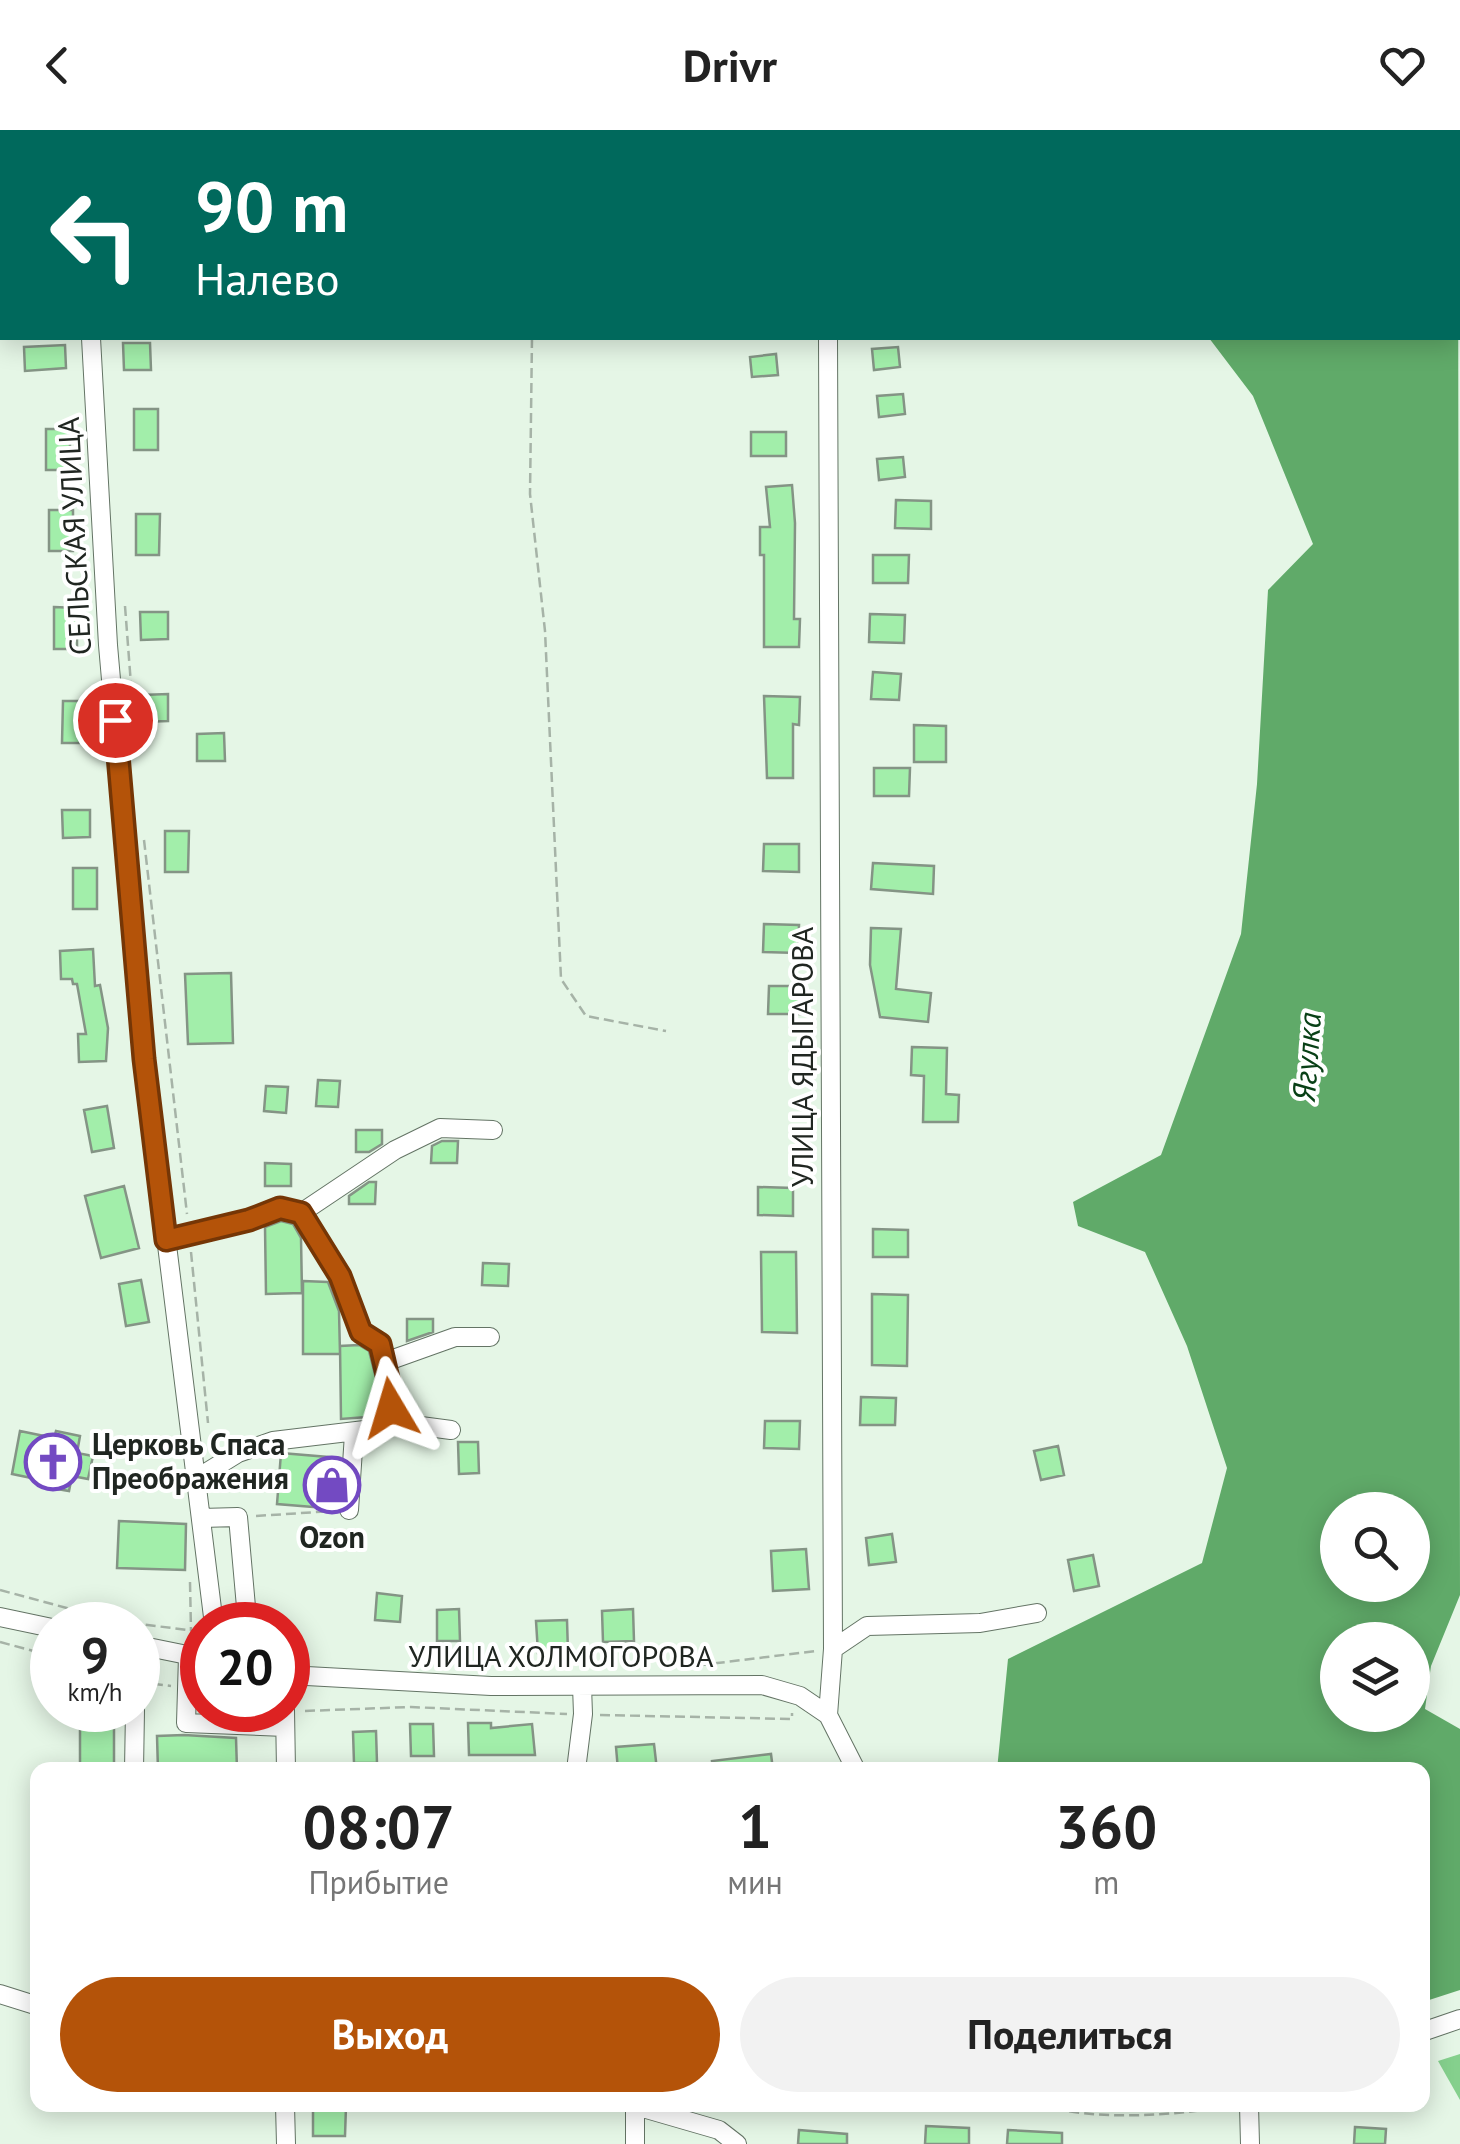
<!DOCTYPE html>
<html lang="ru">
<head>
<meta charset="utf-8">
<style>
	body { margin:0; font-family:"PT Sans",sans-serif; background:#f2f2f2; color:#222; height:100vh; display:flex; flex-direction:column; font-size:38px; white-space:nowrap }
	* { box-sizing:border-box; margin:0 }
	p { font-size:32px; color:#767676 }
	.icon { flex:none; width:55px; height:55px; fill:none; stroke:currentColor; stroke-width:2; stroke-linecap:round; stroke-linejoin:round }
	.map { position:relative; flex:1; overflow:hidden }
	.drawer { position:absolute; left:30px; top:1632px; width:1400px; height:350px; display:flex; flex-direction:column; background:#fff; border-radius:20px; box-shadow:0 5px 25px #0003 }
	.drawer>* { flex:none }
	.top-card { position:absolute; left:0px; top:0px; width:1460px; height:210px; box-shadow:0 5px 25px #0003; background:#00695c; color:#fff; overflow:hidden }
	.tools { position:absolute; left:1320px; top:1362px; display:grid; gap:20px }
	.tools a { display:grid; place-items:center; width:110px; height:110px; border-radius:50%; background:#fff; box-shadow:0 5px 25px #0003; font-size:50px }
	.speed { position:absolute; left:30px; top:1472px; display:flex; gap:20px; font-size:50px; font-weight:700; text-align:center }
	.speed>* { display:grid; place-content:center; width:130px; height:130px; border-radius:50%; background:#fff; box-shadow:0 5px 25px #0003; line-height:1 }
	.speed small { font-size:25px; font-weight:400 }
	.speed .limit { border:15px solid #d22; background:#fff; color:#111 }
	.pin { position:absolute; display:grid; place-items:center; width:85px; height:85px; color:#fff; margin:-42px; border:5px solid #fff; border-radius:50%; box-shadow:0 2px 10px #0007 }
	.me { position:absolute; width:110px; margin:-55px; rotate:353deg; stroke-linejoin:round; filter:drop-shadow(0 0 8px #0008) }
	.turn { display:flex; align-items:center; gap:35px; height:210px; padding:0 30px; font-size:45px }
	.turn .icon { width:130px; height:130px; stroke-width:2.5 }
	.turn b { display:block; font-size:70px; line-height:85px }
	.eta { display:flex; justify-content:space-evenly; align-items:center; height:170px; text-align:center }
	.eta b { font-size:60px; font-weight:700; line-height:70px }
	.button { display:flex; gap:20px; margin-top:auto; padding:20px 30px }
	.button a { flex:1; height:115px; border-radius:60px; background:#b45309; color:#fff; font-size:40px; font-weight:700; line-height:115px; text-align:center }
	.button a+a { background:#f2f2f2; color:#222 }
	header { display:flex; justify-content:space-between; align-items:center; height:130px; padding:0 30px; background:#fff; font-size:45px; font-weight:700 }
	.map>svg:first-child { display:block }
	.forest { fill:#85d08d }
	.water { fill:#60aa69; fill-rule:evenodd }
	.building { fill:#a2eeaa; stroke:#849485; stroke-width:2.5 }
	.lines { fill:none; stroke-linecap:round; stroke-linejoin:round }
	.minor-casing { stroke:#647465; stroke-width:20 }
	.path { stroke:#a6b3a7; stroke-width:2.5; stroke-dasharray:10 5; stroke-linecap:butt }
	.minor { stroke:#fff; stroke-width:18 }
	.route-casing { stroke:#753606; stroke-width:25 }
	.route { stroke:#b45309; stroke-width:18 }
	.labels { text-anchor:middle; stroke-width:8; stroke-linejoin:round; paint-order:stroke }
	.street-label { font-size:30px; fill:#202621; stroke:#fff }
	.poi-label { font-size:30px; font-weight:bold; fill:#202621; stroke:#fff; text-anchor:start }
	.water-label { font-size:32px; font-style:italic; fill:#084016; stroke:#fff }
</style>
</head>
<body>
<header><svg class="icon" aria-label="back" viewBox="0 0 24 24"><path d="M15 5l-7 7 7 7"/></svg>Drivr<svg class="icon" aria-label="heart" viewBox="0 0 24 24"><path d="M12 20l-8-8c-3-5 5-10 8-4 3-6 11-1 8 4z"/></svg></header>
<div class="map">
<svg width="1460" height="2014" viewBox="0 0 1460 2014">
	<rect width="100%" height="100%" fill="#e5f6e6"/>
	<!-- forest -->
	<path class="forest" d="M1460 1924V1970L1438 1931Z"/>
	<!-- water -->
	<path class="water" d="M1052 0H1446L1054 2Z
		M1458 43 1460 1465 1431 1536 1425 1579 1460 1599V1860L1423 1872 1422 1640H997L1008 1529 1202 1433 1227 1338 1187 1216 1145 1122 1078 1096 1073 1072 1161 1025 1241 804 1257 654 1268 460 1313 414 1253 266 1209 208H1458ZM1338 1380H1412V1455H1338ZM1338 1510H1412V1585H1338Z"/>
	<!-- building -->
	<path class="building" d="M123 213H150L151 240H124Z
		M65 215 66 238 25 241 24 217Z
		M898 217 900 237 874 240 872 219Z
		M776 224 778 245 752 247 750 227Z
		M903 264 905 284 879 287 877 266Z
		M134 279H158V320H134Z
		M46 299H70V340H46Z
		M751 302H786V326H751Z
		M903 327 905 347 879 350 877 329Z
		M792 355 795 393 794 489H800L799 517H764V425H760V397H770L766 357Z
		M896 370 931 371V399L895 398Z
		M49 380H73V421H49Z
		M136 384H160L159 425H136Z
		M873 425H909L908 453H873Z
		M54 477 77 478V519H54Z
		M140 482H168V509L141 510Z
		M870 484 905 485 904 513 869 512Z
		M873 542 901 544 899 570 871 569Z
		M168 564V591L141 592V565Z
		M764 566 800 567 799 595 793 594V648H767Z
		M63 571H86V613H62Z
		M914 595 946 596V632H914Z
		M224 603 225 631H197V604Z
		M874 638H910L909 666H874Z
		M62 680H90V707L63 708Z
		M165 701H189L188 742H165Z
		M764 714H799V742L763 741Z
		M873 733 934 736 933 764 871 759Z
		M73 738H97V779H73Z
		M764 794 799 795 798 823 763 822Z
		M871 798 901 799 896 859 931 863 928 892 880 887 870 835Z
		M93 819 95 856 100 855 108 898 106 931 79 932 78 904H86L77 854H73L72 849H61L60 821Z
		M231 843 233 913 188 914 185 844Z
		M769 856H804L803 884H768Z
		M912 917 947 918 946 964 959 965 958 992H923L924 946 911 945Z
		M318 950 340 951 338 977 316 976Z
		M266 956 288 957 286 983 264 981Z
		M107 976 114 1018 92 1022 84 980Z
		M356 1000H382V1014L369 1022H356Z
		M442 1011H458L457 1033H431L432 1016Z
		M265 1033 291 1034V1056H265Z
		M369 1052H376L375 1074H349V1066Z
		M124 1056 139 1118 101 1128 85 1066Z
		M758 1057 793 1058V1086L758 1085Z
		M281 1091 293 1094 301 1108 302 1163 266 1164 265 1097Z
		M873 1099 908 1100V1127H873Z
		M761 1122H796L797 1203 762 1202Z
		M483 1133 509 1134 508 1156 482 1155Z
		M141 1150 149 1192 126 1196 119 1154Z
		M303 1151 328 1152 339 1181 340 1224H303Z
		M872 1164 908 1165 907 1236 872 1235Z
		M407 1189H433V1202L407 1211Z
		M359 1215 369 1221 376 1248 377 1271 367 1287 341 1289 340 1216Z
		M861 1267 896 1268 895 1295H860Z
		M765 1291H800L799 1319 764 1318Z
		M20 1301 54 1308 56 1301 80 1306 77 1323 93 1326 88 1349 72 1346 69 1361 45 1357 46 1351 12 1344Z
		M458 1312H478L479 1343 459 1344Z
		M1058 1316 1064 1345 1041 1350 1034 1321Z
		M281 1323 340 1328 337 1379 277 1374Z
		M119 1391 186 1394 185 1440 117 1438Z
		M892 1404 896 1432 869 1435 866 1408Z
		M806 1419 809 1459 773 1461 771 1421Z
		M1093 1425 1099 1456 1074 1461 1068 1430Z
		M377 1463 402 1466 400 1492 375 1490Z
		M459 1479 460 1511H437V1480Z
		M633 1479 634 1511 603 1512 602 1481Z
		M567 1490 568 1522 538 1523 536 1491Z
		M80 1580H114V1640H80Z
		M468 1593H491V1598L532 1594 535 1625H469Z
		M410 1594H433L434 1626H411Z
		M376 1601 377 1633H354L353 1602Z
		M184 1605 236 1608 237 1640H158L157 1606Z
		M654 1614 657 1640H618L616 1617Z
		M771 1624 773 1640H713L712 1631Z
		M313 1976H346L345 2006H313Z
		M926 1996 969 1998V2014H925Z
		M1355 1997 1386 1999 1385 2014H1354Z
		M799 2000 847 2004V2014H798Z
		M1008 2000 1062 2003V2014H1007Z"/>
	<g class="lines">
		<!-- minor casing -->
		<g class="minor-casing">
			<path id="minor" d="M80 0V2
				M813 0V2
				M186 2H265
				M91 208 108 515 144 929 214 1495
				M828 208 833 1519 828 1585 856 1640
				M301 1083 395 1020 440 998 493 1000
				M166 1110 249 1089 280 1078 301 1083 339 1146 361 1202 380 1213C389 1244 401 1276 373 1299L273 1311 238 1323 196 1349
				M385 1232 455 1207H490
				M383 1291 451 1300
				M349 1380 354 1304
				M201 1388 238 1387 247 1488 213 1491
				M0 1487 52 1498
				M138 1515 202 1528
				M833 1519 867 1496 980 1493 1037 1483
				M188 1526 186 1593 285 1597
				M288 1545 491 1556 762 1555 800 1566 828 1585
				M285 1580 286 1640
				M134 1640 135 1580
				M576 1640 583 1584 582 1556
				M0 1864 38 1876
				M1422 1902 1460 1889
				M285 1975 286 2014
				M635 1975V2014
				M1249 1975 1250 2014
				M636 1976 719 2000 737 2014"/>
		</g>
		<!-- path -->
		<path class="path" d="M532 208 530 364 545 501 561 849 586 886 666 901
			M125 476 135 607
			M144 710 187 1084
			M191 1122 208 1293
			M256 1386 333 1381
			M190 1452 191 1501
			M0 1460 115 1491 196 1501
			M0 1512 52 1526
			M685 1537 816 1521
			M138 1552 171 1556
			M305 1581 411 1577 567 1584
			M600 1585 792 1589V1583
			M1040 1975C1095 1991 1173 1986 1229 1976"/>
		<!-- minor -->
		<use href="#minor" class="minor"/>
	</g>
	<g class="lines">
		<!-- route casing -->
		<g class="route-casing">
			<path id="route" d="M115 590 144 929 166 1110 249 1090 280 1078 301 1083 340 1146 361 1202 380 1214 392 1266 391 1278"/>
		</g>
		<!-- route -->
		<use href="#route" class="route"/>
	</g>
	<!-- icons -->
	<defs>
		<g id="church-ring" transform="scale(2.875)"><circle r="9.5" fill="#fff" stroke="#734ac2" stroke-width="1.5"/><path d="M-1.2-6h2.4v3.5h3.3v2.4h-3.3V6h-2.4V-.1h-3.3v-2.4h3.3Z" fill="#734ac2"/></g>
		<g id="shop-ring" transform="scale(2.875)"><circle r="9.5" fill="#fff" stroke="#734ac2" stroke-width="1.5"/><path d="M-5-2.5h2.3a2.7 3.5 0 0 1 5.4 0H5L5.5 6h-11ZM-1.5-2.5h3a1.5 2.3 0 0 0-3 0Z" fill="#734ac2"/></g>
	</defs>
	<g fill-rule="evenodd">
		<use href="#church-ring" x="53" y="1332"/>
		<use href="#shop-ring" x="332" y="1355"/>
	</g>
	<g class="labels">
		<!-- street labels -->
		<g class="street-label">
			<text transform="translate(75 406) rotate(-93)" y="10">СЕЛЬСКАЯ УЛИЦА</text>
			<text transform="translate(803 927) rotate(-90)" y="10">УЛИЦА ЯДЫГАРОВА</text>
			<text x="561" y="1537">УЛИЦА ХОЛМОГОРОВА</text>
		</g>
		<!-- poi labels -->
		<g class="poi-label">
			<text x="92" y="1325">Церковь Спаса<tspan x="92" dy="34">Преображения</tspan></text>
			<text x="332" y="1418" text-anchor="middle">Ozon</text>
		</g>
		<!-- water labels -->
		<g class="water-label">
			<text transform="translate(1307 927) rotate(-86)" y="11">Ягулка</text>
		</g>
	</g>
</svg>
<div class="tools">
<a><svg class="icon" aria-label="search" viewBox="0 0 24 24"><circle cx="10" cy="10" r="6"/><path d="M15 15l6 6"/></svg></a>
<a><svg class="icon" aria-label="layers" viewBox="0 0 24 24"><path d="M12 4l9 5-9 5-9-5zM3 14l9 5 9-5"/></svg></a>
</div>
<div class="speed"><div>9<small>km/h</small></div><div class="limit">20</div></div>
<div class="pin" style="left:115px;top:590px;background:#d93025"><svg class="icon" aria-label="arrive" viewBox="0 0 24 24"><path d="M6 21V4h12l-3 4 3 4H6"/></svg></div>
<svg class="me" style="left:391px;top:1278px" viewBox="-20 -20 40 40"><path d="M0-17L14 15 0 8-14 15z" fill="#b45309" stroke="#fff" stroke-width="4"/></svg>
<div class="top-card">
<div class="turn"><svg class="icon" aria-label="left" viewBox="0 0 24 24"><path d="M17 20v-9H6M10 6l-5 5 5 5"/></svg><div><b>90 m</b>Налево</div></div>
</div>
<section class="drawer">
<div class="eta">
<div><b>08:07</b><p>Прибытие</p></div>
<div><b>1</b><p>мин</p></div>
<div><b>360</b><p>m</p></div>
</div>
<div class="button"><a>Выход</a><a>Поделиться</a></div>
</section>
</div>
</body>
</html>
